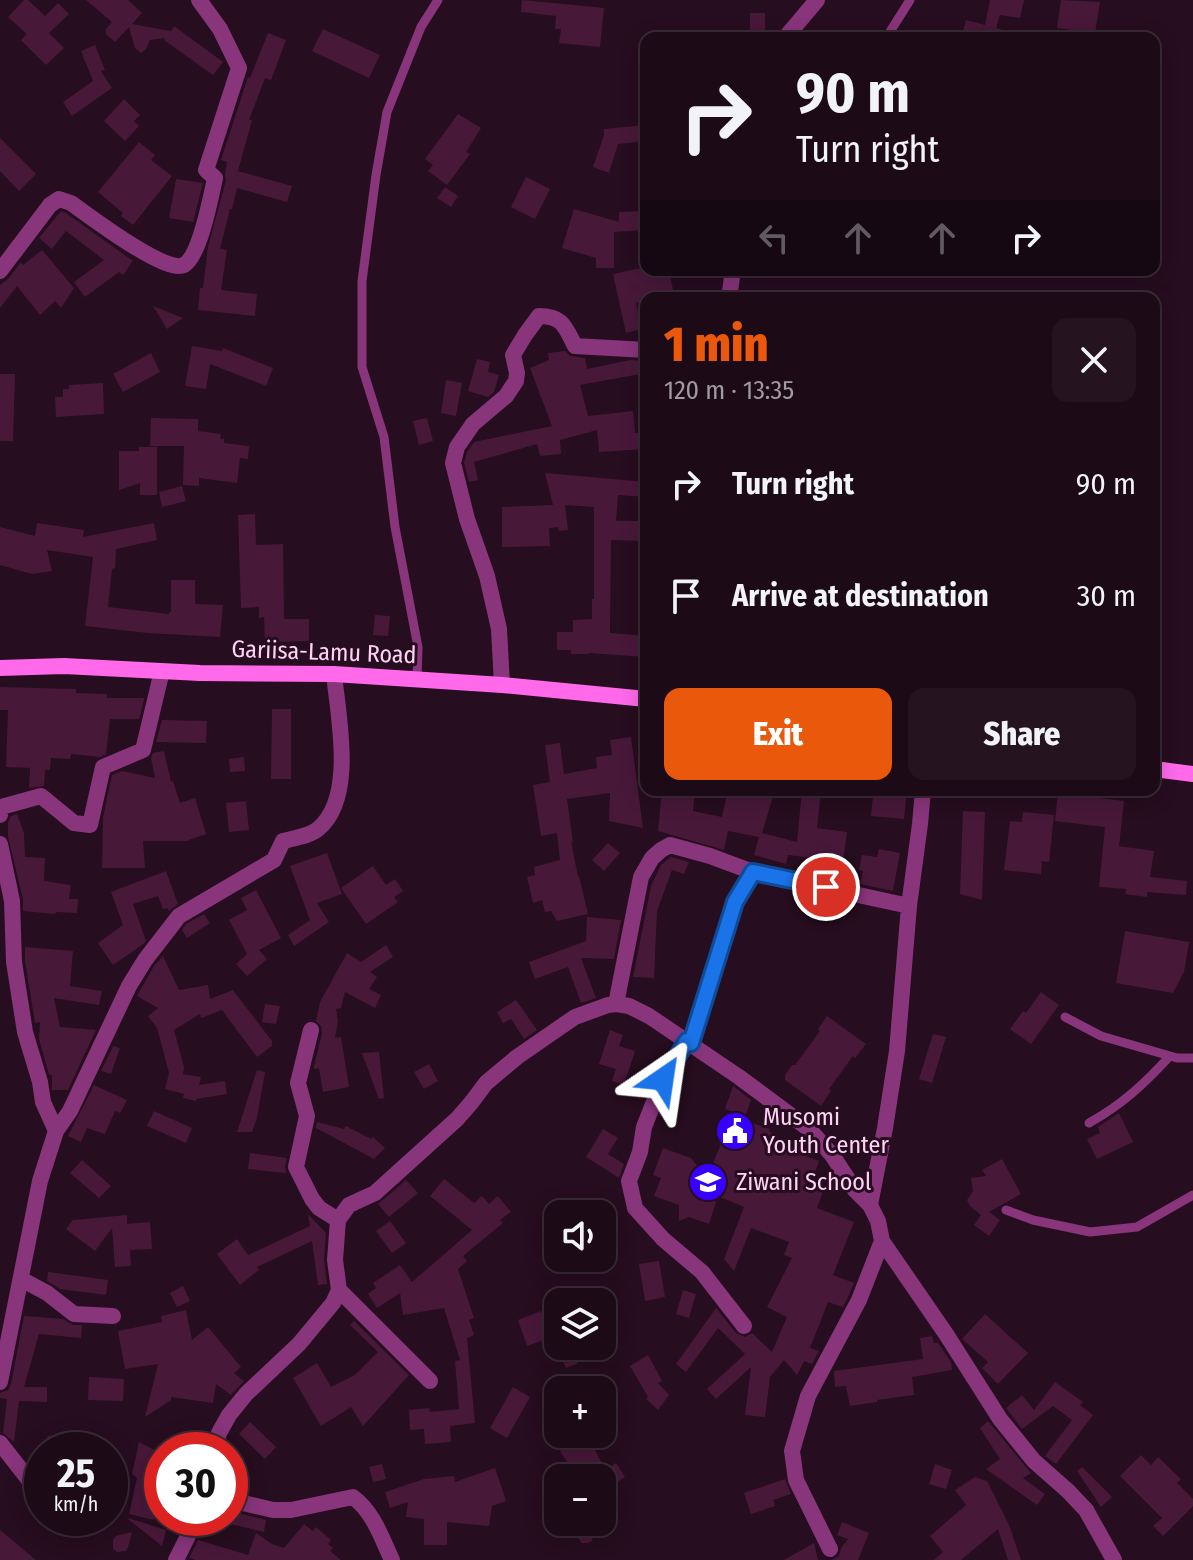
<!DOCTYPE html>
<html lang="en">
<head>
<meta charset="utf-8">
<style>
	body { margin:0; font-family:"Fira Sans Condensed",sans-serif; background:#251320; color:#f1f3f6; height:100vh; display:flex; flex-direction:column; font-size:30px; white-space:nowrap }
	* { box-sizing:border-box; margin:0 }
	p { font-size:26px; color:#a09aa1 }
	.icon { flex:none; width:44px; height:44px; fill:none; stroke:currentColor; stroke-width:2; stroke-linecap:round; stroke-linejoin:round }
	.map { position:relative; flex:1; overflow:hidden }
	.side { position:absolute; left:640px; top:292px; width:520px; height:504px; display:flex; flex-direction:column; background:#1c0a17; border-radius:16px; box-shadow:0 4px 20px #0003,0 0 0 2px #3a2b36 }
	.side>* { flex:none }
	.top-card { position:absolute; left:640px; top:32px; width:520px; height:244px; border-radius:16px; box-shadow:0 4px 20px #0003,0 0 0 2px #3a2b36; background:#1c0a17; color:#f1f3f6; overflow:hidden }
	.tools { position:absolute; left:544px; top:1200px; display:grid; gap:16px }
	.tools a { display:grid; place-items:center; width:72px; height:72px; border-radius:16px; background:#1c0a17; box-shadow:0 4px 20px #0003,0 0 0 2px #3a2b36; font-size:40px }
	.speed { position:absolute; left:24px; top:1432px; display:flex; gap:16px; font-size:40px; font-weight:700; text-align:center }
	.speed>* { display:grid; place-content:center; width:104px; height:104px; border-radius:50%; background:#1c0a17; box-shadow:0 4px 20px #0003,0 0 0 2px #3a2b36; line-height:1 }
	.speed small { font-size:20px; font-weight:400 }
	.speed .limit { border:12px solid #d22; background:#fff; color:#111 }
	.pin { position:absolute; display:grid; place-items:center; width:68px; height:68px; color:#fff; margin:-34px; border:4px solid #fff; border-radius:50%; box-shadow:0 2px 8px #0007 }
	.me { position:absolute; width:88px; margin:-44px; rotate:32deg; stroke-linejoin:round; filter:drop-shadow(0 0 6px #0008) }
	.turn { display:flex; align-items:center; gap:28px; height:168px; padding:0 24px; font-size:36px }
	.turn .icon { width:104px; height:104px; stroke-width:2.5 }
	.turn b { display:block; font-size:56px; line-height:68px }
	.lanes { display:flex; align-items:center; height:76px; padding:0 24px; background:#0003; justify-content:center; gap:40px; direction:ltr }
	.lanes .off { opacity:.35 }
	.round { display:grid; place-items:center; flex:none; width:84px; height:84px; border-radius:16px; background:#251320 }
	.head { display:flex; align-items:center; justify-content:space-between; height:136px; padding:0 24px }
	h1 { font-size:48px; font-weight:800; line-height:60px; color:#ea580c }
	.button { display:flex; gap:16px; margin-top:auto; padding:16px 24px }
	.button a { flex:1; height:92px; border-radius:16px; background:#ea580c; color:#fff; font-size:32px; font-weight:800; line-height:92px; text-align:center }
	.button a+a { background:#251320; color:#f1f3f6 }
	ul { padding:0; list-style:none }
	li { display:flex; align-items:center; gap:24px; height:112px; padding:0 24px }
	li div { flex:1 }
	li b { display:block; font-size:30px }
	li em { font-style:normal }
	.map>svg:first-child { display:block }
	.building { fill:#481839 }
	.lines { fill:none; stroke-linecap:round; stroke-linejoin:round }
	.lane { stroke:#88357b; stroke-width:9 }
	.street { stroke:#88357b; stroke-width:16 }
	.secondary { stroke:#ff69ea; stroke-width:16 }
	.route-casing { stroke:#114b97; stroke-width:20 }
	.route { stroke:#1a73e8; stroke-width:14 }
	.labels { text-anchor:middle; stroke-width:6; stroke-linejoin:round; paint-order:stroke }
	.street-label { font-size:24px; fill:#ffd2f5; stroke:#260d1f }
	.poi-label { font-size:24px; fill:#ffd2f5; stroke:#260d1f; text-anchor:start }
</style>
</head>
<body>
<div class="map">
<svg width="1193" height="1560" viewBox="0 0 1193 1560">
	<rect width="100%" height="100%" fill="#260d1f"/>
	<!-- building -->
	<path class="building" d="M24 0H28L45 16 58 3 69 14 49 33 64 48 46 65 21 40 27 34 8 17Z
		M86 0H128L142 13 132 24 171 31 174 26 223 62 213 75 164 40 165 38 150 40 146 49 141 53 135 48 129 27 115 42 106 34V29L112 22Z
		M522 0 604 8 600 47 559 43 561 29H555L556 16 521 12Z
		M990 0H1024L1020 18 1000 15 996 28 1017 34 1016 38H961L966 20 985 25Z
		M1061 0 1100 2 1095 33 1057 28Z
		M750 13H765V36L750 38Z
		M323 29 380 55 369 78 312 51Z
		M268 33 286 40 271 80 265 78 249 120H252L238 171 292 186 287 202 237 188 232 209H230L220 249 227 250 221 290 257 294 255 316 198 310 200 288H203L208 247 226 180 225 174 227 162 221 160 248 77 250 78Z
		M95 45 105 70 101 71 112 88 72 116 63 102 93 81 81 51Z
		M124 99 140 115 134 121 139 126 125 141 104 121Z
		M458 114 481 128 466 152 470 154 447 185 428 171 433 165 425 159Z
		M646 125V141L618 144 609 173 593 167 604 135V129Z
		M0 138 36 174 19 191 0 171Z
		M139 142 155 155 151 160 172 176 133 225 121 216 123 213 98 192Z
		M526 177 550 189 535 219 511 207Z
		M176 179 203 183 193 222 169 218Z
		M445 187 458 196 451 207 437 198Z
		M574 209 619 222V212L646 211V230L614 232V268H596V258L562 248Z
		M61 211 66 213 133 261 123 275 119 272 85 297 74 282 104 260 66 231 52 249 39 238Z
		M42 250 74 288 61 308 55 301 40 315 17 286 0 308V285L9 278 21 262 23 265Z
		M646 267V270H669L674 295 660 298H646V301L636 303 641 329 626 333 613 274Z
		M153 306 183 318 167 329Z
		M192 346 222 351 223 348 273 368 266 386 210 364 206 389 185 386Z
		M565 351 570 356 585 358 587 369 630 360 645 361 646 373 580 385 588 416 633 411 635 433H646V449L599 452 597 430 560 440 561 454 540 456 537 444 474 462 478 480 469 482 464 463 467 452 474 442 552 426 530 368 549 360 548 353Z
		M151 353 160 372 123 392 113 374Z
		M477 359 490 362 488 372 499 375 494 392 488 397 468 391Z
		M0 374H15L13 441H0Z
		M446 380 462 383 456 416 441 413Z
		M103 383 104 414 56 417 55 397H63V389H69V385Z
		M151 418 198 419V431L221 434 220 439H224V443L249 446 248 459 240 458 237 483 199 478V486L183 485 184 446H150Z
		M427 418 433 441 419 445 413 421Z
		M139 447H157V495H140V483L119 490V451H139Z
		M545 473 646 482V497L618 495 616 521H646V541L611 540 610 633 646 636V657L589 653V654H571V650H557V632H573V620L592 619V599H594V507L565 505 568 530 559 531 558 527 549 528 550 546 502 547V507L553 505Z
		M182 486 186 501 162 507 159 492Z
		M255 514 256 545 283 544 284 619H309V641L265 642 264 617 259 618V607L241 608 238 515Z
		M37 523 84 530 83 537 154 523 157 540 116 549 115 568 112 569 108 607 169 614V612H171V580H195V604L223 605 220 637 148 633 85 626 93 557 47 550 52 571 32 574 0 565V527L35 536Z
		M375 615 390 616 388 636 373 635Z
		M0 687 76 689V693L107 694V698H144V700L139 719H110L106 754 100 757 71 754 70 759 51 758 50 770H45L44 786 29 788 30 768 6 767 8 710H0Z
		M272 709H291V779H271Z
		M162 720 207 721 206 743 156 742Z
		M631 737 643 828 609 821 610 793 567 799 573 843 571 841 578 877 579 876 588 914 557 921 551 911 545 912 542 900 533 903 527 877 535 875 534 867 560 860 557 833 541 836 533 785 550 782 545 745 560 743 564 774 597 768 596 757 612 755 610 740Z
		M164 751 171 782 173 781 180 803 195 798 206 834 186 841H143L145 868H102L103 817 112 775 122 771 155 778 151 758 153 753Z
		M244 757 245 771 230 772 229 759Z
		M662 790H695L693 811 722 817 728 790H775L762 833 797 842 802 790H821L817 828 847 832 843 862 788 855 786 864 754 855 759 837 728 831 724 850 658 831Z
		M877 790H907L904 819 871 816 873 796 877 797Z
		M1058 793 1124 801 1119 846 1154 851 1150 877 1187 881 1186 895 1147 892V897L1125 894 1126 889 1099 887 1105 827 1055 821Z
		M246 801 249 830 229 832 226 803Z
		M963 811 985 812 982 900 960 894Z
		M1023 812 1054 815 1049 862 1042 861 1041 874 1004 870 1010 821 1022 822Z
		M17 814 24 833 25 857 45 858 44 881 71 885 69 899H78L77 913 56 912 55 914 23 911V899L8 837V822L11 816Z
		M608 843 620 853 604 871 592 860Z
		M879 849 900 853 893 891 860 884 863 871 859 870 862 855 877 857Z
		M327 853 342 894 317 903 329 922 294 946 288 935 310 920 290 866Z
		M671 857 689 862 684 874 672 870 657 911 654 978 633 977 651 886 661 865Z
		M373 866 386 885 395 879 403 891 394 897 398 902 366 924 341 888Z
		M166 871 178 904 169 911 167 908 163 909 158 896 133 904 146 941 142 945 113 965 98 943 123 925 111 892Z
		M256 890 281 938 259 950 267 959 247 976 236 964 247 954 229 920 247 910 241 898Z
		M204 914 210 923 187 938 182 930 186 924Z
		M587 917 621 920 614 959 581 958 596 998 581 1003 568 967 535 979 529 962 586 941Z
		M1125 931 1189 942 1184 972 1173 993 1116 983Z
		M386 945 393 957 370 972 377 977 369 989 381 995 375 1008 345 992 341 1008 336 1009 338 1021 335 1038 341 1037 349 1087 323 1092 319 1068 314 1069V1066L322 1033 321 1026 316 1021 320 1002 347 953 361 962Z
		M25 947 73 951 70 986 102 991 99 1005 54 998 60 1027 96 1030 68 1090H52V1075H49L39 1039 40 1022 35 1023 25 961Z
		M163 956 179 990 208 985 210 999 233 990 272 1041V1046L257 1057 222 1010 201 1018 200 1014 174 1030 184 1067 183 1074 201 1077 199 1085 225 1081 227 1094 196 1099V1101L183 1098 184 1094 165 1089 169 1073 157 1028 148 1016 158 1008 137 996 154 966Z
		M1041 992 1059 1005 1031 1044 1010 1029 1023 1011 1026 1013Z
		M516 1000 537 1030 524 1039 511 1019 503 1023 497 1012Z
		M265 1004 280 1006 276 1024 262 1022Z
		M827 1016 866 1044 855 1058 853 1056 829 1089 831 1091 821 1106 785 1080V1075L792 1065H795L820 1031 818 1029Z
		M610 1030 623 1035 619 1046 635 1051 624 1085 612 1081 616 1069 599 1064Z
		M933 1034 946 1037 932 1083 919 1079Z
		M113 1046 120 1048 111 1074 101 1071Z
		M379 1052 384 1098 379 1099 362 1053Z
		M429 1064 438 1081 424 1089 414 1072Z
		M257 1070 265 1072 257 1118 252 1132H237Z
		M94 1085 127 1100 120 1113 115 1111 105 1134 87 1128 81 1142 68 1136Z
		M733 1086 751 1100 744 1120 770 1129 769 1131 800 1150 798 1153 819 1161 810 1187 823 1192 817 1208 854 1222 833 1275 854 1283 849 1295 843 1307 828 1302 810 1348 819 1351 812 1364 804 1361 797 1375 784 1360 770 1377 765 1417 745 1415 751 1367 716 1399 707 1389 745 1354 718 1328 686 1372 676 1364 716 1308 736 1333 745 1337 752 1333 772 1352 787 1317 767 1307 792 1258 784 1255 789 1242 751 1228 734 1271 724 1259 744 1207 718 1196 709 1224 689 1217 679 1221V1205L654 1196 661 1178 653 1175 663 1148 691 1158 707 1178 734 1112 725 1109Z
		M154 1111 192 1128 186 1143 147 1126Z
		M1119 1113 1133 1142 1097 1159 1087 1139 1100 1133 1098 1127Z
		M317 1122 344 1129 346 1126 371 1139 373 1137 385 1148 374 1159 316 1128Z
		M603 1129 618 1138 608 1154 624 1164 619 1178 586 1157Z
		M250 1153 287 1158 285 1166 286 1173 248 1169Z
		M1002 1159 1021 1194 989 1212 1000 1220 989 1236 974 1225 981 1215 970 1206 967 1200 973 1191 971 1178 986 1176 982 1170Z
		M82 1160 111 1186 99 1198 70 1173Z
		M444 1179 474 1203 482 1196 489 1204 498 1196 511 1212 500 1220 503 1223 463 1256 467 1261 458 1269 474 1318 469 1320 474 1335 467 1338 475 1423 450 1426 451 1442 425 1444 424 1429 410 1430 409 1410 429 1408 430 1412 459 1409 455 1361 460 1360 444 1308 403 1315 400 1293 377 1308 368 1294 376 1288 373 1283 400 1265 412 1282 472 1230 430 1196Z
		M406 1180 418 1193 389 1217 378 1204Z
		M308 1214 326 1233 324 1259 327 1284 318 1285 312 1241 257 1267 259 1270 240 1285 217 1254 237 1239 248 1255 310 1226Z
		M127 1215V1224L150 1222 152 1249 130 1250 131 1266 115 1267 112 1228 95 1251 66 1229 73 1220Z
		M390 1221 406 1243 392 1253 376 1231Z
		M659 1261 665 1297 645 1301 639 1264Z
		M48 1272 108 1280 106 1295 60 1289 47 1281Z
		M183 1286 190 1301 177 1307 170 1293Z
		M683 1290 696 1294 689 1318 676 1314Z
		M186 1310 192 1340 208 1327 241 1367 234 1373 244 1381 231 1395 216 1384 213 1403 171 1397V1400L145 1417 158 1364 125 1369 118 1331 162 1322 161 1316Z
		M541 1311 547 1327 558 1326V1339L541 1341 527 1346 518 1320Z
		M985 1314 1028 1353 998 1384 982 1368 988 1362 962 1339Z
		M24 1316 63 1319 73 1325H82L81 1338 39 1334 24 1387H47V1402L19 1401 14 1442 3 1433 7 1399 0 1398V1393L8 1390 11 1384Z
		M354 1321 409 1375 363 1426 351 1407 321 1426 293 1378 317 1363 331 1387 355 1375 378 1352 350 1325Z
		M932 1336 934 1343H938L951 1362 952 1370 912 1377 914 1395 877 1400V1402L850 1406 846 1386 835 1387 834 1371 923 1359 920 1338Z
		M560 1346H570L578 1363 566 1368 560 1354Z
		M648 1355 662 1381 658 1383 669 1395 658 1410 646 1399 648 1397 630 1366Z
		M89 1377 124 1379 123 1401 88 1400Z
		M1055 1382 1083 1402 1080 1405 1093 1415 1056 1464 1045 1456 1072 1420 1053 1406 1022 1429 1006 1408 1022 1395 1034 1410Z
		M513 1387 530 1397 507 1438 490 1428Z
		M988 1421 1031 1473 1023 1478 1045 1494 1037 1505 986 1469 1000 1459 980 1428Z
		M250 1422 276 1447 265 1459 239 1434Z
		M77 1433 79 1450H49L47 1436Z
		M581 1436 590 1449 593 1447 606 1470 616 1463 625 1477 602 1492V1478H578L560 1451Z
		M139 1442 162 1454V1459L154 1476 150 1501 159 1504 154 1520 129 1514 137 1478 132 1474Z
		M1141 1455 1151 1465 1158 1457 1181 1479 1177 1483 1193 1499V1506L1163 1536 1153 1526 1162 1518 1120 1476Z
		M382 1464 386 1479 373 1482 369 1467Z
		M935 1464 952 1470 946 1489 929 1484Z
		M1082 1467 1112 1497 1101 1507 1077 1471Z
		M495 1468 506 1501 492 1506 489 1526 447 1522V1545H424V1519L406 1517 408 1502 390 1508 385 1492 424 1479 454 1476 455 1482Z
		M975 1477 987 1481 1009 1525 1021 1560H1008L998 1529 961 1560H934L943 1552 930 1536 966 1505 955 1490Z
		M785 1479 791 1494 773 1500 775 1506 751 1514 744 1493Z
		M230 1511 266 1520 264 1532 230 1524Z
		M128 1518 166 1530 162 1546 128 1519Z
		M842 1522 869 1533 858 1560H832L839 1556 841 1548 848 1539 837 1535Z
		M304 1524 313 1531 316 1527 331 1540 328 1544 333 1548 330 1551 341 1560H196L189 1558 198 1540 248 1555 256 1533 272 1544 284 1548Z
		M585 1526 590 1528 594 1535 591 1542 587 1543H582L575 1534 581 1528Z
		M0 1530 36 1560H0Z
		M132 1532 128 1547 126 1551 117 1552 113 1549V1540L116 1536Z
		M814 1543 818 1560H784Z"/>
	<g class="lines">
		<!-- lane -->
		<path class="lane" d="M886 38 910 0
			M417 679 418 647 395 527 384 437 362 367V281L376 175 387 112 421 27 438 0
			M1065 1017 1101 1036 1177 1058H1193
			M1089 1123C1123 1104 1144 1084 1170 1056
			M1006 1210 1033 1220 1090 1232 1137 1227 1193 1195"/>
		<!-- street -->
		<path class="street" d="M785 38 817 0
			M0 271 50 205 59 199 71 203C88 215 167 275 184 265 200 256 211 196 215 178L206 170 239 68 220 29 199 0
			M729 298 733 270
			M502 685 499 629 487 576 467 519 453 463 457 447 473 424 506 396 516 381 517 373 513 355 525 335 539 316C563 316 565 327 575 346L646 350
			M923 790 920 824 909 906 897 1051 885 1128 870 1205 878 1221 882 1241 946 1334 1000 1419 1034 1461 1068 1491 1086 1510 1114 1560
			M0 815 1 807 41 796 74 823 90 825 103 767 143 750 162 671
			M0 844 12 901 14 962 25 1032 40 1082 43 1102 56 1131
			M616 1004 641 877 652 858 661 850 670 845 710 856 753 872
			M311 1030 298 1083 307 1116 296 1167 312 1199 319 1208 338 1220
			M687 1041 663 1079 644 1127 640 1152 629 1181 635 1208 663 1239 702 1272 744 1326
			M691 1043 735 902 753 872 909 906
			M21 1279 47 1293 74 1314 113 1316
			M339 1290 430 1381
			M0 1382 40 1181 56 1131 70 1111 129 986 145 960 179 916 274 860 283 841C294 838 310 836 318 829 356 798 338 716 334 674
			M0 1443 29 1480
			M215 1450 219 1433 229 1415 246 1394 299 1344 333 1303 339 1290 335 1260 338 1220 349 1205 375 1193 457 1119 471 1103 486 1083 517 1057 575 1017 608 1005 616 1004 629 1006 649 1016 739 1077 809 1129 832 1155 855 1190 870 1205
			M230 1500 273 1510H291L353 1497C374 1513 381 1537 392 1560
			M830 1549 796 1480 792 1451 808 1396 859 1300 882 1241
			M176 1560 187 1538 194 1518"/>
		<!-- secondary -->
		<path class="secondary" d="M0 668 64 666 200 673 334 674 502 685 646 699
			M1154 769 1193 774"/>
	</g>
	<g class="lines">
		<!-- route casing -->
		<g class="route-casing">
			<path id="route" d="M663 1079 687 1041 691 1043 735 902 753 872 826 887"/>
		</g>
		<!-- route -->
		<use href="#route" class="route"/>
	</g>
	<!-- icons -->
	<defs>
		<g id="civic-disc" transform="scale(2)"><circle r="9.5" fill="#3700fd" stroke="#260d1f"/><path d="M-.6-6.5H3V-4.5H.6V-3L4-1V1h2V6H-6V1h2V-1L-.6-3ZM-1.2 2.5V6h2.4V2.5Z" fill="#fff"/></g>
		<g id="school-disc" transform="scale(2)"><circle r="9.5" fill="#3700fd" stroke="#260d1f"/><path d="M0-5L7-2L0 1L-7-2ZM-4 1L0 2.5L4 1V4Q0 6-4 4Z" fill="#fff"/></g>
	</defs>
	<g fill-rule="evenodd">
		<use href="#civic-disc" x="735" y="1131"/>
		<use href="#school-disc" x="708" y="1182"/>
	</g>
	<g class="labels">
		<!-- street labels -->
		<g class="street-label">
			<text transform="translate(324 652) rotate(2)" y="8">Gariisa-Lamu Road</text>
		</g>
		<!-- poi labels -->
		<g class="poi-label">
			<text x="763" y="1125">Musomi<tspan x="763" dy="28">Youth Center</tspan></text>
			<text x="736" y="1190">Ziwani School</text>
		</g>
	</g>
</svg>
<div class="tools">
<a><svg class="icon" aria-label="sound" viewBox="0 0 24 24"><path d="M4 9h4l5-4v14l-5-4H4zM17 9q2 3 0 6"/></svg></a>
<a><svg class="icon" aria-label="layers" viewBox="0 0 24 24"><path d="M12 4l9 5-9 5-9-5zM3 14l9 5 9-5"/></svg></a>
<a>+</a>
<a>−</a>
</div>
<div class="speed"><div>25<small>km/h</small></div><div class="limit">30</div></div>
<div class="pin" style="left:826px;top:887px;background:#d93025"><svg class="icon" aria-label="arrive" viewBox="0 0 24 24"><path d="M6 21V4h12l-3 4 3 4H6"/></svg></div>
<svg class="me" style="left:663px;top:1079px" viewBox="-20 -20 40 40"><path d="M0-17L14 15 0 8-14 15z" fill="#1a73e8" stroke="#fff" stroke-width="4"/></svg>
<div class="top-card">
<div class="turn"><svg class="icon" aria-label="right" viewBox="0 0 24 24"><path d="M7 20v-9h11M14 6l5 5-5 5"/></svg><div><b>90 m</b>Turn right</div></div>
<div class="lanes"><svg class="icon off" aria-label="left" viewBox="0 0 24 24"><path d="M17 20v-9H6M10 6l-5 5 5 5"/></svg><svg class="icon off" aria-label="ahead" viewBox="0 0 24 24"><path d="M12 20V5M6 11l6-6 6 6"/></svg><svg class="icon off" aria-label="ahead" viewBox="0 0 24 24"><path d="M12 20V5M6 11l6-6 6 6"/></svg><svg class="icon" aria-label="right" viewBox="0 0 24 24"><path d="M7 20v-9h11M14 6l5 5-5 5"/></svg></div>
</div>
<section class="side">
<div class="head"><div><h1>1 min</h1><p>120 m · 13:35</p></div><a class="round"><svg class="icon" aria-label="close" viewBox="0 0 24 24"><path d="M6 6l12 12M18 6L6 18"/></svg></a></div>
<ul>
<li><svg class="icon" aria-label="right" viewBox="0 0 24 24"><path d="M7 20v-9h11M14 6l5 5-5 5"/></svg><div><b>Turn right</b></div><em>90 m</em></li>
<li><svg class="icon" aria-label="arrive" viewBox="0 0 24 24"><path d="M6 21V4h12l-3 4 3 4H6"/></svg><div><b>Arrive at destination</b></div><em>30 m</em></li>
</ul>
<div class="button"><a>Exit</a><a>Share</a></div>
</section>
</div>
</body>
</html>
